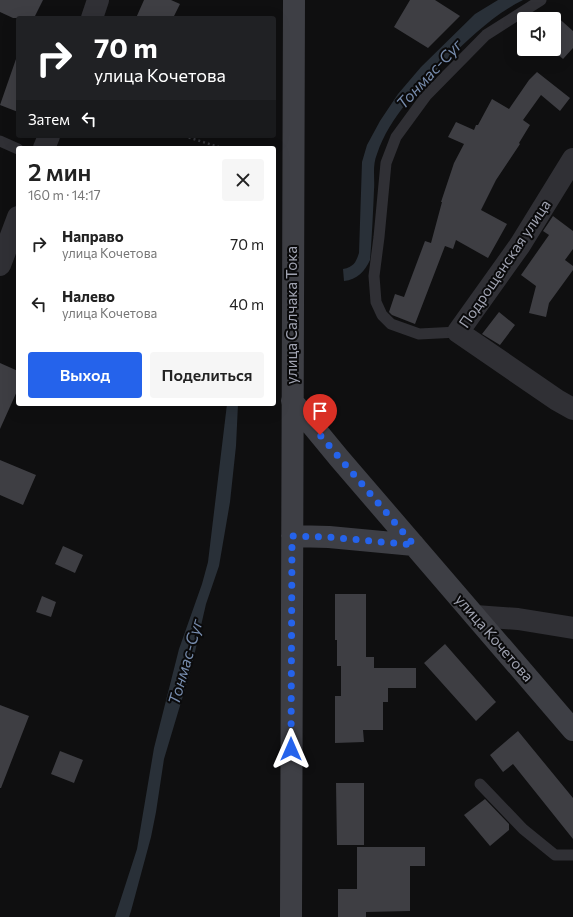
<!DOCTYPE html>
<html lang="ru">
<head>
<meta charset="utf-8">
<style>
	body { margin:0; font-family:Commissioner,sans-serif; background:#f6f6f6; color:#222; height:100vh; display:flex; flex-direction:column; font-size:15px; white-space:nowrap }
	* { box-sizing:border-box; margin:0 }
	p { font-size:13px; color:#767676 }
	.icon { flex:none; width:22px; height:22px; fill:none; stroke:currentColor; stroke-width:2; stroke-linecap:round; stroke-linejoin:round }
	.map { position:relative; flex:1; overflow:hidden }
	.sheet { position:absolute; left:16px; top:146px; width:260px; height:260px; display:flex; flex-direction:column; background:#fff; border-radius:4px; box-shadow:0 4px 16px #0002 }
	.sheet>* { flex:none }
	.banner { position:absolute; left:16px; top:16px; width:260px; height:122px; border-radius:4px; box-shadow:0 4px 16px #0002; background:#202124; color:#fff; overflow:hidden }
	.buttons { position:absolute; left:517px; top:12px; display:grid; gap:8px }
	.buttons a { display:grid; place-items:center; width:44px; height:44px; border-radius:4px; background:#fff; box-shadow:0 4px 16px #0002; font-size:20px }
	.pin { position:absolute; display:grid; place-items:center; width:34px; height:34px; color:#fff; margin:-41px -17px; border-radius:50% 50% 50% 0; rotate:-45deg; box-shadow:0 0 4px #0007 }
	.pin .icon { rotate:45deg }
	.me { position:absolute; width:44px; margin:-22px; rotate:0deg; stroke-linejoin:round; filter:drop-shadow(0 0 3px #0008) }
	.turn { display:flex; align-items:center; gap:14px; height:84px; padding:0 12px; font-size:18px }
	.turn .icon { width:52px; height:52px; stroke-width:2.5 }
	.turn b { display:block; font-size:28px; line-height:34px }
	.then { display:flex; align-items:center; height:38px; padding:0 12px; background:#0003; gap:8px; font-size:15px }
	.round { display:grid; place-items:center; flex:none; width:42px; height:42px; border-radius:4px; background:#f6f6f6 }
	.headline { display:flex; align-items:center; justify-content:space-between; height:68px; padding:0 12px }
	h1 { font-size:24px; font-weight:600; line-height:30px }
	.action { display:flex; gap:8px; margin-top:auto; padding:8px 12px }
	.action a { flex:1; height:46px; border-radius:4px; background:#2563eb; color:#fff; font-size:16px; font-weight:600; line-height:46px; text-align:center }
	.action a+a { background:#f6f6f6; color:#222 }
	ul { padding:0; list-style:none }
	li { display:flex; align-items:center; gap:12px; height:60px; padding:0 12px }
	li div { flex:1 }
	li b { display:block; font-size:15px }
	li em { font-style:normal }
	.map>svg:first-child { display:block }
	.water { fill:#293038 }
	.building { fill:#3e3e43 }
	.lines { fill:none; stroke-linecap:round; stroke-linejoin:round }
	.path { stroke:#36373c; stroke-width:2.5; stroke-dasharray:2 3; stroke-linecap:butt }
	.lane { stroke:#303035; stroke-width:11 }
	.street { stroke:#303035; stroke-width:22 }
	.secondary { stroke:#3e3f45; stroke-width:22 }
	.route { stroke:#2563eb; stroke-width:7; stroke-dasharray:0 12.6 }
	.labels { text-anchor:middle; stroke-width:4; stroke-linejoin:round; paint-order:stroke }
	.street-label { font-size:15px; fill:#a0a3b1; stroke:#0a0a0b }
	.water-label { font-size:16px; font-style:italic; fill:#778cad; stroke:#0a0a0b }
</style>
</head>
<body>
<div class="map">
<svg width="573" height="917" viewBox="0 0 573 917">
	<rect width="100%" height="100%" fill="#0f0f10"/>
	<!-- water -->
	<path class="water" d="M498 0H523C493 15 471 37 447 60 419 88 390 116 377 154 372 166 375 178 374 190 373 213 372 237 370 260 365 271 357 280 344 281L343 269C354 267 356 262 359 253L362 162 367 145 380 121 398 94 421 67 475 14Z
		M227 404H238L236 446 230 502 219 566 206 604 191 669 164 759 156 812 151 837 131 911 129 917H115L137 849 154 748 179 649 202 584 208 562Z"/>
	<!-- building -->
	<path class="building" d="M0 0H43L34 18H13L0 12Z
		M144 0H171L180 4 173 18H136Z
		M410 0H435L460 16 428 48 394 27Z
		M554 14 573 31V48L563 59 554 51Z
		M16 59H18V112L0 105Z
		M537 72 570 98 560 111 541 95 523 120 530 125 519 143 520 144 496 180 481 210 507 224 488 258 456 240 453 249 445 246 415 324 392 315 389 312 395 294 404 297 425 241 431 243 442 202H441L454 163 464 144 448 137 456 122 474 130 476 125H478L492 99 509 109 529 80Z
		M553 216 573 231V249L565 260 573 266V270L549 303 546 317 529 313 536 286 521 275 549 235 543 231Z
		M499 312 515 325 500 345 482 334Z
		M0 363 18 371V389L0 429Z
		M0 460 36 475 23 505 0 495Z
		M63 546 83 555 75 573 55 564Z
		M335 594H366V657H374V668H416V688H388V702H383V730H363L364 742 335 743V696H341V666H337V640H335Z
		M42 596 56 602 51 617 36 612Z
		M445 644 496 702 476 721 424 663Z
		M0 705 29 716 1 788H0Z
		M518 731 573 798V839L513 764 503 772 490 755Z
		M60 751 83 760 74 783 51 774Z
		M336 783H364V845H337Z
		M485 799 509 824V830L490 846 464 815Z
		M357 847H425V866H410V911L366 912V917H338V889H357Z"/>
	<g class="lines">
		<!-- path -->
		<path class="path" d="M184 136 222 148"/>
		<!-- lane -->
		<path class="lane" d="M0 141 18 149
			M458 332 419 334 391 324 382 315 376 302 374 276 379 237 386 163 396 137 426 96 486 35 541 0
			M480 784 523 829 555 855H573"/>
		<!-- street -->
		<path class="street" d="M92 18 98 0
			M44 148 49 136
			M573 159 520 245 458 332 557 400 573 409
			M0 265 18 217
			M475 616 518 619 573 628"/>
		<!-- secondary -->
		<path class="secondary" d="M292 401 339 458 573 730
			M292 536 329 537 414 545
			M291 917 294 0"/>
	</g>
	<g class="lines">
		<!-- route -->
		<path class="route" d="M291 749 292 536 328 537 414 545 320 435"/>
	</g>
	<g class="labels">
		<!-- street labels -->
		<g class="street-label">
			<text transform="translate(505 264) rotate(-56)" y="5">Подрощенская улица</text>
			<text transform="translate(292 315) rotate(-90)" y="5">улица Салчака Тока</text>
			<text transform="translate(494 638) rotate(49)" y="5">улица Кочетова</text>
		</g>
		<!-- water labels -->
		<g class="water-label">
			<text transform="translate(429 74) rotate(-47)" y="6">Тонмас-Суг</text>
			<text transform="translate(185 662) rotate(-74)" y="6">Тонмас-Суг</text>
		</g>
	</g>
</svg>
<div class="buttons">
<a><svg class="icon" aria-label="sound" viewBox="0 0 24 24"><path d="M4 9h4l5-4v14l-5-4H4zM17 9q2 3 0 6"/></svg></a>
</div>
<div class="pin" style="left:320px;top:435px;background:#d93025"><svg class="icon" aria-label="arrive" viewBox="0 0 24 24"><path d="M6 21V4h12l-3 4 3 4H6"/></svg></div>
<svg class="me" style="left:291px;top:749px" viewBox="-20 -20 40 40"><path d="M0-17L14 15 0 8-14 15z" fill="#2563eb" stroke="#fff" stroke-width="4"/></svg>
<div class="banner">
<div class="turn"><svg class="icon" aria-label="right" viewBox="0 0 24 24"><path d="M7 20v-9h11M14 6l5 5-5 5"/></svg><div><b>70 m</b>улица Кочетова</div></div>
<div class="then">Затем<svg class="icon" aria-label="left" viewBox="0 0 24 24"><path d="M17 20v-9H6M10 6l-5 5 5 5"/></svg></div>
</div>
<section class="sheet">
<div class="headline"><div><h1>2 мин</h1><p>160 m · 14:17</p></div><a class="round"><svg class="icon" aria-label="close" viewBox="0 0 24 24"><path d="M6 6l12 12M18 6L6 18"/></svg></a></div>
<ul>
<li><svg class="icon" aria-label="right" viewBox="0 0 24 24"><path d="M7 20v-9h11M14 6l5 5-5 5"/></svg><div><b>Направо</b><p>улица Кочетова</p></div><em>70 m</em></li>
<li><svg class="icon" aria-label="left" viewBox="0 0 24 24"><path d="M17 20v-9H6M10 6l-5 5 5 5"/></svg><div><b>Налево</b><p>улица Кочетова</p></div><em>40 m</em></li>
</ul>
<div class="action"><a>Выход</a><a>Поделиться</a></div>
</section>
</div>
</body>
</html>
